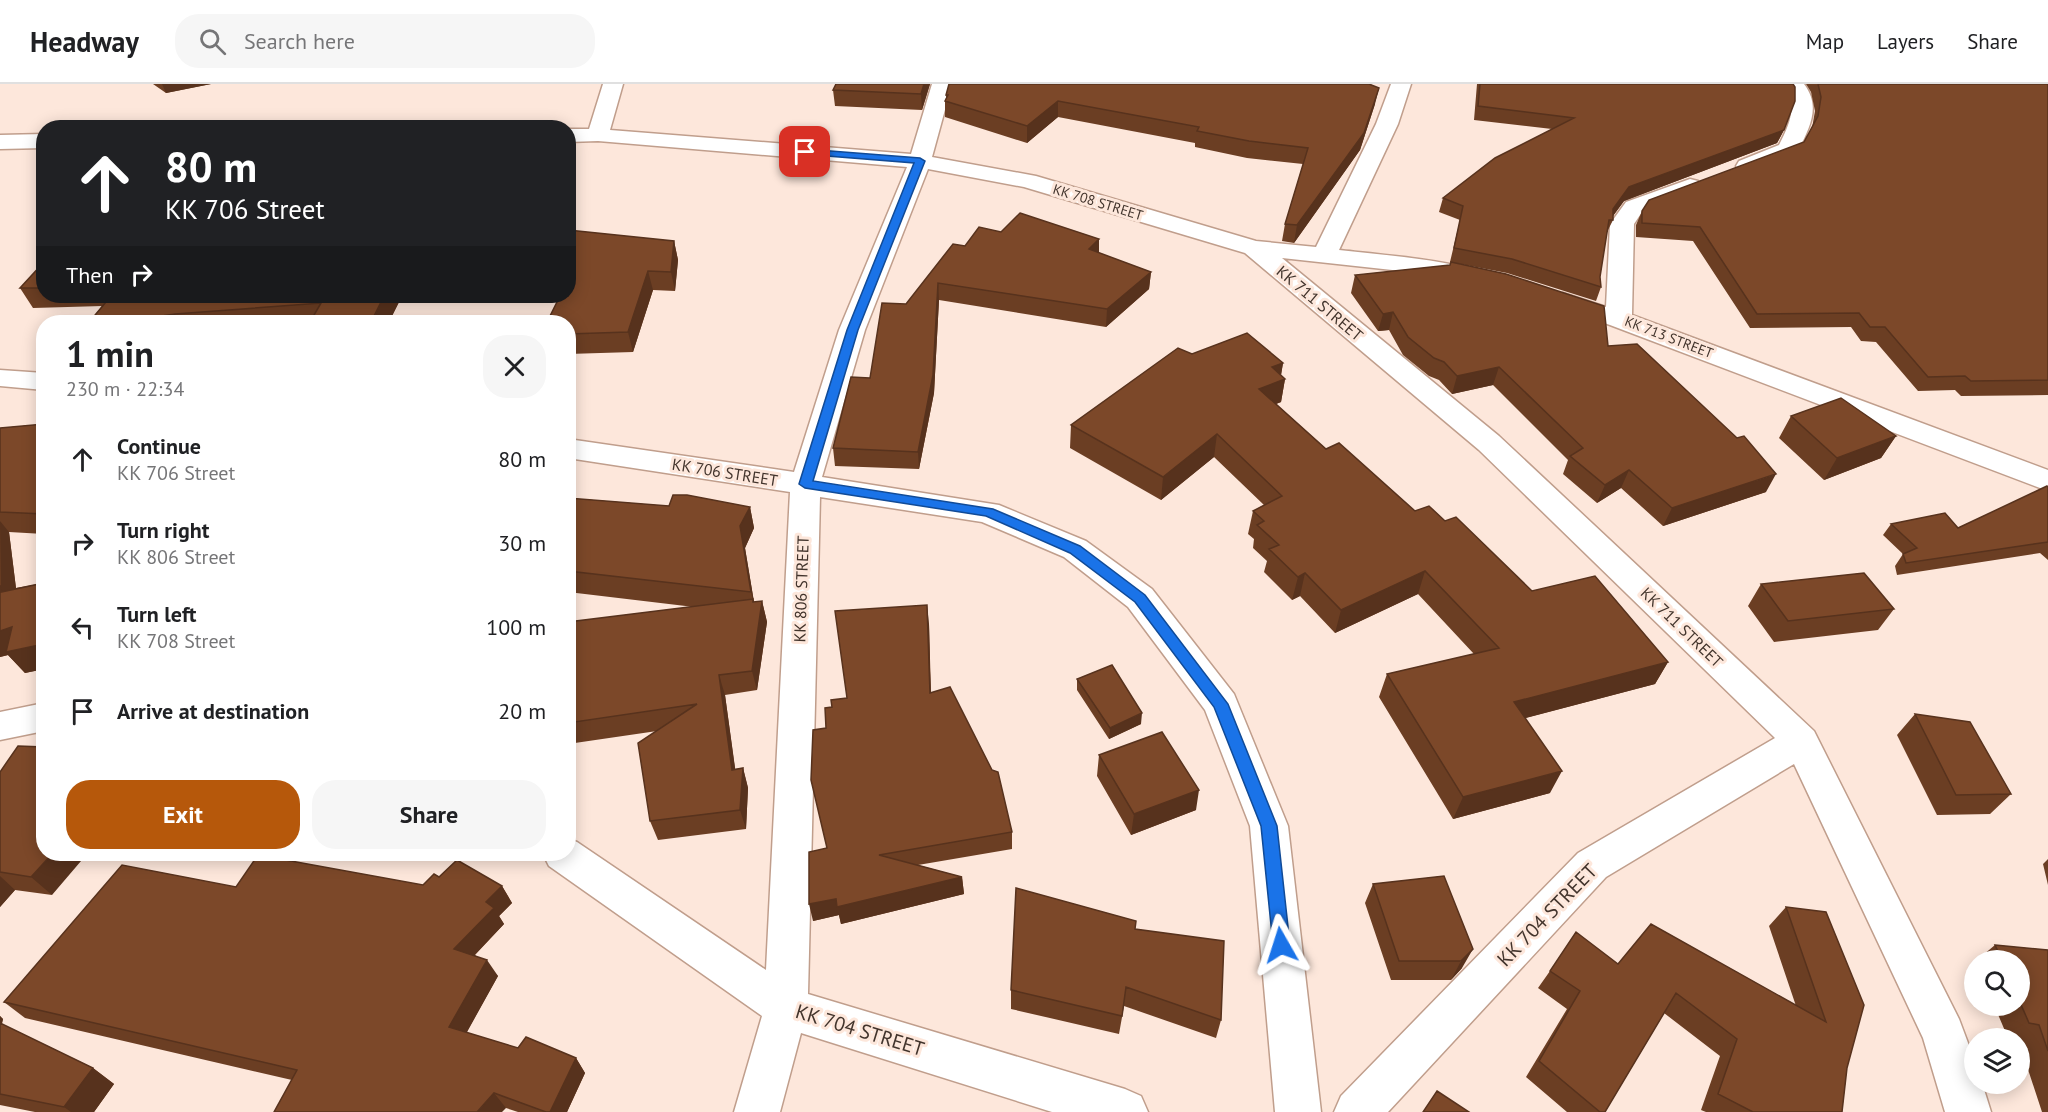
<!DOCTYPE html>
<html lang="en">
<head>
<meta charset="utf-8">
<style>
	body { margin:0; font-family:"PT Sans",sans-serif; background:#f6f6f6; color:#202124; height:100vh; display:flex; flex-direction:column; font-size:22px; white-space:nowrap }
	* { box-sizing:border-box; margin:0 }
	p { font-size:20px; color:#757577 }
	.icon { flex:none; width:33px; height:33px; fill:none; stroke:currentColor; stroke-width:2; stroke-linecap:round; stroke-linejoin:round }
	.map { position:relative; flex:1; overflow:hidden }
	.sheet { position:absolute; left:36px; top:231px; width:540px; height:546px; display:flex; flex-direction:column; background:#fff; border-radius:24px; box-shadow:0 3px 15px #0003 }
	.sheet>* { flex:none }
	.top-card { position:absolute; left:36px; top:36px; width:540px; height:183px; border-radius:24px; box-shadow:0 3px 15px #0003; background:#202124; color:#fff; overflow:hidden }
	.buttons { position:absolute; left:1964px; top:866px; display:grid; gap:12px }
	.buttons a { display:grid; place-items:center; width:66px; height:66px; border-radius:50%; background:#fff; box-shadow:0 3px 15px #0003; font-size:30px }
	.pin { position:absolute; display:grid; place-items:center; width:51px; height:51px; color:#fff; margin:-26px; border-radius:12px; box-shadow:0 3px 9px #0006 }
	.me { position:absolute; width:66px; margin:-33px; rotate:354deg; stroke-linejoin:round; filter:drop-shadow(0 0 4px #0008) }
	.turn { display:flex; align-items:center; gap:21px; height:126px; padding:0 30px; font-size:27px }
	.turn .icon { width:78px; height:78px; stroke-width:2.5 }
	.turn b { display:block; font-size:42px; line-height:51px }
	.then { display:flex; align-items:center; height:57px; padding:0 30px; background:#0003; gap:12px; font-size:22px }
	.round { display:grid; place-items:center; flex:none; width:63px; height:63px; border-radius:24px; background:#f6f6f6 }
	.overview { display:flex; align-items:center; justify-content:space-between; height:102px; padding:0 30px }
	h1 { font-size:36px; font-weight:700; line-height:45px }
	.cta { display:flex; gap:12px; margin-top:auto; padding:12px 30px }
	.cta a { flex:1; height:69px; border-radius:24px; background:#b6580b; color:#fff; font-size:24px; font-weight:700; line-height:69px; text-align:center }
	.cta a+a { background:#f6f6f6; color:#202124 }
	ul { padding:0; list-style:none }
	li { display:flex; align-items:center; gap:18px; height:84px; padding:0 30px }
	li div { flex:1 }
	li b { display:block; font-size:22px }
	li em { font-style:normal }
	header { display:flex; align-items:center; gap:36px; box-sizing:border-box; height:84px; padding:0 30px; background:#fff; border-bottom:2px solid #e0e0e0 }
	header strong { font-size:28px }
	nav { display:flex; gap:33px; margin-inline-start:auto; font-size:21px }
	.search { width:420px; height:54px; background:#f6f6f6; display:flex; align-items:center; gap:15px; box-sizing:border-box; padding:0 21px; border-radius:24px; color:#757577; font-size:22px }
	.map>svg:first-child { display:block }
	.lines { fill:none; stroke-linecap:round; stroke-linejoin:round }
	.minor-casing { stroke:#c09e8c; stroke-width:3 }
	.minor { fill:#fff; fill-rule:evenodd }
	.wall { fill:#6b3e23 }
	.shaded-wall { fill:#57321d }
	.building { fill:#7c4829; stroke:#57321d; stroke-width:1.5 }
	.route { fill:#1a73e8; stroke:#114b97; stroke-width:1.5 }
	.labels { text-anchor:middle; stroke-width:6; stroke-linejoin:round; paint-order:stroke }
	.far-street-label { font-size:14px; fill:#42342c; stroke:#fde7db }
	.street-label { font-size:16px; fill:#42342c; stroke:#fde7db }
	.near-street-label { font-size:20px; fill:#42342c; stroke:#fde7db }
</style>
</head>
<body>
<header>
<strong>Headway</strong>
<div class="search"><svg class="icon" aria-label="search" viewBox="0 0 24 24"><circle cx="10" cy="10" r="6"/><path d="M15 15l6 6"/></svg>Search here</div>
<nav><a>Map</a><a>Layers</a><a>Share</a></nav>
</header>
<div class="map">
<svg width="2048" height="1028" viewBox="0 0 2048 1028">
	<rect width="100%" height="100%" fill="#fde7db"/>
	<g class="lines">
		<!-- minor casing -->
		<g class="minor-casing">
			<path id="minor" d="M603 0H623L610 46 911 70 932 0H952L932 73 1036 92 1256 157 1316 163 1376 40 1391 0H1411L1398 40 1339 166C1387 171 1435 175 1482 187L1486 192 1482 197 1473 200 1429 190 1282 174 1499 352 1814 647 1959 935 1974 975V999H1982L1991 1028H1945L1923 954 1794 680 1606 793 1388 1028H1334L1341 1012 1578 769 1775 654 1479 366 1245 169 1024 103 928 85 865 246 822 393 999 421 1086 457 1152 505 1234 610 1288 742 1321 1028H1275L1250 742 1205 626 1128 523 1064 473 982 438 820 413 808 910 1125 1005 1141 1012 1148 1028H1052L801 949 780 1028H734L762 932 549 782 543 770H568V755L577 758 766 886 790 408 568 374V355L794 388 839 246 907 83 598 57 568 58V45H589Z
				M1784 0H1804C1821 22 1810 43 1799 65L1796 70C1779 77 1757 91 1739 87L1736 82 1739 77 1779 61C1790 40 1798 21 1784 0Z
				M44 50V64L0 65V51Z
				M1690 95 1698 97 1701 102 1698 107 1642 128 1634 140 1632 231 2048 386V407L1610 241 1554 222 1550 217 1554 212 1563 209 1606 223 1610 140 1626 118Z
				M0 286 44 289V306L0 302Z
				M44 619V647L0 656V628Z"/>
		</g>
		<!-- minor -->
		<use href="#minor" class="minor"/>
	</g>
	<!-- wall -->
	<path class="wall" d="M153 0H211L166 9Z
		M836 0H930L922 26 835 22 833 6Z
		M1477 0H1793L1784 46 1777 59 1624 117 1613 132V136L1606 150 1600 193 1601 203 1596 217 1507 189 1450 178 1460 136 1439 128 1443 114 1552 45 1474 36Z
		M1806 0H2048V311L1961 312 1955 306 1918 307 1876 258 1861 257 1851 243 1750 244 1693 157 1636 153V141L1642 127 1804 58 1812 44 1815 27 1811 8Z
		M946 11 1375 20 1360 66 1294 159 1282 157 1285 140 1303 80 1247 74 1195 63V59L1058 33 1027 59 945 33V17L946 14Z
		M568 146 674 157 678 176 675 207 653 206 633 268 568 270Z
		M1001 148 1099 155V169L1151 188 1149 205 1106 243 939 216 934 309 919 385 835 382 833 364 870 294 965 162Z
		M44 178V212H402L389 238H93L91 236 102 222 33 224 20 204Z
		M1355 191 1608 262 1766 408 1663 442 1621 404 1597 419 1563 390 1568 376 1493 301 1452 310 1439 296 1429 292 1403 271 1389 246 1378 247 1351 209Z
		M1192 270 1283 279 1281 291 1285 295 1281 318 1276 320 1326 365 1415 427 1445 437 1532 507 1668 578 1655 600 1525 634 1550 709 1453 735 1379 613 1387 590 1474 570 1418 510 1335 549 1300 512 1292 516 1264 488 1267 477 1253 464 1254 455 1248 450 1253 427 1264 421 1214 373 1161 416 1070 364 1071 341Z
		M1791 332 1896 352 1881 374 1824 396 1779 354Z
		M44 340V450L9 448 16 504 44 499V585L25 589 8 571 0 573V344Z
		M2048 403V476L2040 469 1897 491 1895 482 1903 470 1883 451 1891 440 1958 444Z
		M568 414 669 422 750 423 754 444 745 464 754 518 762 517 767 538 757 606 725 611 735 685 743 684 748 704 746 745 658 756 650 737 657 647 568 660V538L694 523 568 508Z
		M1761 500 1894 525 1878 546 1774 558 1748 522Z
		M929 540 931 609 1012 748V765L918 781 962 793 964 810 841 840 839 831 813 837 826 764V644L832 623 847 614Z
		M1077 595 1141 640 1109 655 1077 606Z
		M1915 630 2011 710 1990 730 1937 731 1897 651Z
		M1099 671 1196 726 1131 751 1097 692Z
		M0 688 52 811 15 806 0 823Z
		M2048 775V801L2043 780Z
		M1444 792 1462 884 1451 896H1391L1365 819 1373 800Z
		M439 793 502 802 512 819 499 832 504 840 475 871 498 892 466 949 518 964 576 974 585 989 567 1028H518L506 1024 292 996 25 934 4 918 236 803 423 801Z
		M1786 823 1847 984 1842 1028H1706L1701 1026 1720 972 1664 929 1605 1028H1567L1526 993 1567 925 1538 904 1550 887 1796 922 1769 842Z
		M1135 845 1221 936 1216 954 1124 922 1119 950 1011 925V906Z
		M1995 861 2048 866V1028H2042L2019 958V954H2008L1994 921H2019V876H1977Z
		M0 932 3 935 2 940 93 984 114 1000 94 1028H35L0 1021Z"/>
	<!-- shaded-wall -->
	<path class="shaded-wall" d="M162 0H211L166 9Z
		M924 0H930L922 26 921 10Z
		M1379 4 1375 20 1360 66 1294 159 1297 141Z
		M1058 17V33L1027 59V42Z
		M1784 46 1777 59 1624 117 1610 136 1613 125 1629 103Z
		M1099 155V172L1089 165Z
		M674 157 678 176 675 207 671 188Z
		M648 187 653 206 633 268 628 248Z
		M1151 188 1149 205 1106 243 1107 225Z
		M938 199 939 216 934 309 919 385 918 368Z
		M384 212H402L389 238H372Z
		M1393 228 1389 246 1378 247 1383 230Z
		M175 230 180 238H138L142 235Z
		M1283 279 1280 297 1285 295 1281 318 1255 328 1259 305 1272 283Z
		M1499 283 1493 301 1452 310 1457 292Z
		M1217 350 1214 373 1161 416 1163 393Z
		M1896 352 1881 374 1824 396 1837 374Z
		M1629 386 1621 404 1597 419 1605 401Z
		M1776 390 1766 408 1663 442 1672 424Z
		M750 423 754 444 745 464 756 530 751 508 740 442Z
		M0 437 9 448 19 529 1 508Z
		M1425 487 1418 510 1335 549 1341 526Z
		M1305 489 1300 512 1292 516 1298 493Z
		M762 517 767 538 757 606 752 587Z
		M927 521 929 540 931 627 930 609Z
		M12 543 44 560V585L25 589 8 571 0 573V547Z
		M1668 578 1655 600 1503 640 1514 618Z
		M719 591 725 611 738 705 732 686Z
		M1142 629 1141 640 1109 655 1110 644Z
		M743 684 748 704 746 745 740 726Z
		M1562 687 1550 709 1453 735 1463 713Z
		M1199 706 1196 726 1131 751 1134 730Z
		M52 770H87L52 811 31 793Z
		M0 792 15 806 0 823Z
		M962 793 964 810 841 840 839 831 813 837 809 820 836 815Z
		M502 802 512 819 499 832 504 840 465 881 454 865 486 818Z
		M1473 865 1462 884 1451 896 1461 877Z
		M487 876 498 892 461 959 449 943Z
		M0 932 3 935 0 945Z
		M576 974 585 989 567 1028H550Z
		M93 984 114 1000 94 1028H71L64 1023Z
		M494 1009 506 1024 502 1028H477Z"/>
	<!-- building -->
	<path class="building" d="M836 0H924L921 10 833 6Z
		M949 0H1369L1379 4 1364 49 1297 141 1285 140 1308 64 1249 57 1197 47 1199 43 1058 17 1027 42 945 17 948 11H946Z
		M1480 0H1793L1795 3V17L1784 46 1629 103 1613 125V136H1609L1600 193 1601 203 1512 175 1454 164 1463 122 1443 114 1495 74 1574 34 1478 22Z
		M1818 0H2048V296L1971 297 1965 292 1928 293 1885 243H1870L1859 229 1757 230 1700 143 1642 139V127L1649 116 1804 58 1818 32 1821 13Z
		M1020 129 1099 155 1089 165 1151 188 1107 225 938 199 933 291 918 368 833 364 851 293 870 294 882 219 906 220 953 160 965 162 979 143 1001 148Z
		M568 146 674 157 671 188 648 187 628 248 568 250V238H547L560 212H568V193L573 182H568Z
		M44 178V204H20Z
		M1451 178 1506 190 1604 222 1608 262 1637 260 1737 354 1744 352 1776 390 1672 424 1629 386 1605 401 1570 372 1583 364 1499 283 1457 292 1444 278 1434 274 1408 253 1393 228 1383 230 1355 191 1450 181Z
		M111 212H384L371 238H310L321 219 175 230 142 235 138 238H113L91 236Z
		M1247 249 1283 279 1272 283 1285 295 1259 305 1326 365 1339 359 1415 427 1429 422 1445 437 1456 433 1532 507 1595 492 1668 578 1514 618 1562 687 1463 713 1387 590 1499 564 1425 487 1341 526 1305 489 1298 493 1269 465 1279 461 1257 441 1264 437 1253 427 1282 412 1217 350 1163 393 1071 341 1178 264 1192 270Z
		M1841 314 1896 352 1837 374 1791 332Z
		M44 340V430L0 428V344Z
		M2047 402 2048 403V458L1906 479 1903 470 1917 464 1891 440 1945 429 1958 444Z
		M673 411H687L750 423 740 442 751 508 568 487V414L669 422Z
		M1864 489 1894 525 1788 537 1761 500Z
		M44 499V560L6 568 12 543 0 547V501L1 508Z
		M753 515V518L762 517 752 587 719 591 732 686 743 684 740 726 650 737 638 659 697 620 568 639V538Z
		M927 521 930 609 950 603 992 686 998 688 1012 748 879 771 962 793 837 823 836 815 809 820V768L827 764 811 696 813 646 826 644 825 624 832 623 831 616 847 614 835 527Z
		M1112 581 1142 629 1110 644 1077 595Z
		M1915 630 1970 638 2011 710 1956 711Z
		M1162 648 1199 706 1134 730 1099 671Z
		M18 662 44 663V770H52L31 793 0 788V688Z
		M258 771 423 801 434 790 439 793 457 776 502 802 486 818 494 824 454 865 487 876 449 943 518 964 526 953 576 974 550 1028H546L494 1009 477 1028H274L297 986 4 918 122 781 236 803Z
		M1444 792 1473 865 1461 877H1399L1373 800Z
		M1016 804 1136 837 1135 845 1224 857 1221 936 1126 903 1122 932 1011 906Z
		M1786 823 1826 828 1864 921 1847 984 1842 1028H1753L1718 1010 1737 955 1676 909 1605 1028H1600L1539 977 1580 907 1550 887 1576 848 1618 880 1651 840 1826 938Z
		M1995 861 2048 866V967L2039 941 2029 939 2019 916V876H2002Z
		M0 939 93 984 64 1023 0 1010Z
		M1437 1007 1469 1028H1423Z"/>
	<!-- route -->
	<path class="route" d="M805 65 920 74 925 77 858 246 813 397 993 425 1080 462 1145 511 1228 620 1277 742 1290 861 1287 867 1281 869 1275 867 1273 861 1261 742 1214 623 1135 518 1070 469 986 432 805 404 799 400 847 246 914 79 802 70 800 68Z"/>
	<g class="labels">
		<!-- far-street labels -->
		<g class="far-street-label">
			<text transform="translate(1098 118) rotate(17)" y="5">KK 708 STREET</text>
			<text transform="translate(1669 253) rotate(21)" y="5">KK 713 STREET</text>
		</g>
		<!-- street labels -->
		<g class="street-label">
			<text transform="translate(1320 219) rotate(40)" y="6">KK 711 STREET</text>
			<text transform="translate(725 388) rotate(9)" y="6">KK 706 STREET</text>
			<text transform="translate(801 505) rotate(-88)" y="6">KK 806 STREET</text>
			<text transform="translate(1682 543) rotate(44)" y="6">KK 711 STREET</text>
		</g>
		<!-- near-street labels -->
		<g class="near-street-label">
			<text transform="translate(1547 831) rotate(-46)" y="7">KK 704 STREET</text>
			<text transform="translate(860 946) rotate(17)" y="7">KK 704 STREET</text>
		</g>
	</g>
</svg>
<div class="buttons">
<a><svg class="icon" aria-label="search" viewBox="0 0 24 24"><circle cx="10" cy="10" r="6"/><path d="M15 15l6 6"/></svg></a>
<a><svg class="icon" aria-label="layers" viewBox="0 0 24 24"><path d="M12 4l9 5-9 5-9-5zM3 14l9 5 9-5"/></svg></a>
</div>
<div class="pin" style="left:805px;top:68px;background:#d93025"><svg class="icon" aria-label="arrive" viewBox="0 0 24 24"><path d="M6 21V4h12l-3 4 3 4H6"/></svg></div>
<svg class="me" style="left:1281px;top:861px" viewBox="-20 -20 40 40"><path d="M0-17L14 15 0 8-14 15z" fill="#1a73e8" stroke="#fff" stroke-width="4"/></svg>
<div class="top-card">
<div class="turn"><svg class="icon" aria-label="ahead" viewBox="0 0 24 24"><path d="M12 20V5M6 11l6-6 6 6"/></svg><div><b>80 m</b>KK 706 Street</div></div>
<div class="then">Then<svg class="icon" aria-label="right" viewBox="0 0 24 24"><path d="M7 20v-9h11M14 6l5 5-5 5"/></svg></div>
</div>
<section class="sheet">
<div class="overview"><div><h1>1 min</h1><p>230 m · 22:34</p></div><a class="round"><svg class="icon" aria-label="close" viewBox="0 0 24 24"><path d="M6 6l12 12M18 6L6 18"/></svg></a></div>
<ul>
<li><svg class="icon" aria-label="ahead" viewBox="0 0 24 24"><path d="M12 20V5M6 11l6-6 6 6"/></svg><div><b>Continue</b><p>KK 706 Street</p></div><em>80 m</em></li>
<li><svg class="icon" aria-label="right" viewBox="0 0 24 24"><path d="M7 20v-9h11M14 6l5 5-5 5"/></svg><div><b>Turn right</b><p>KK 806 Street</p></div><em>30 m</em></li>
<li><svg class="icon" aria-label="left" viewBox="0 0 24 24"><path d="M17 20v-9H6M10 6l-5 5 5 5"/></svg><div><b>Turn left</b><p>KK 708 Street</p></div><em>100 m</em></li>
<li><svg class="icon" aria-label="arrive" viewBox="0 0 24 24"><path d="M6 21V4h12l-3 4 3 4H6"/></svg><div><b>Arrive at destination</b></div><em>20 m</em></li>
</ul>
<div class="cta"><a>Exit</a><a>Share</a></div>
</section>
</div>
</body>
</html>
